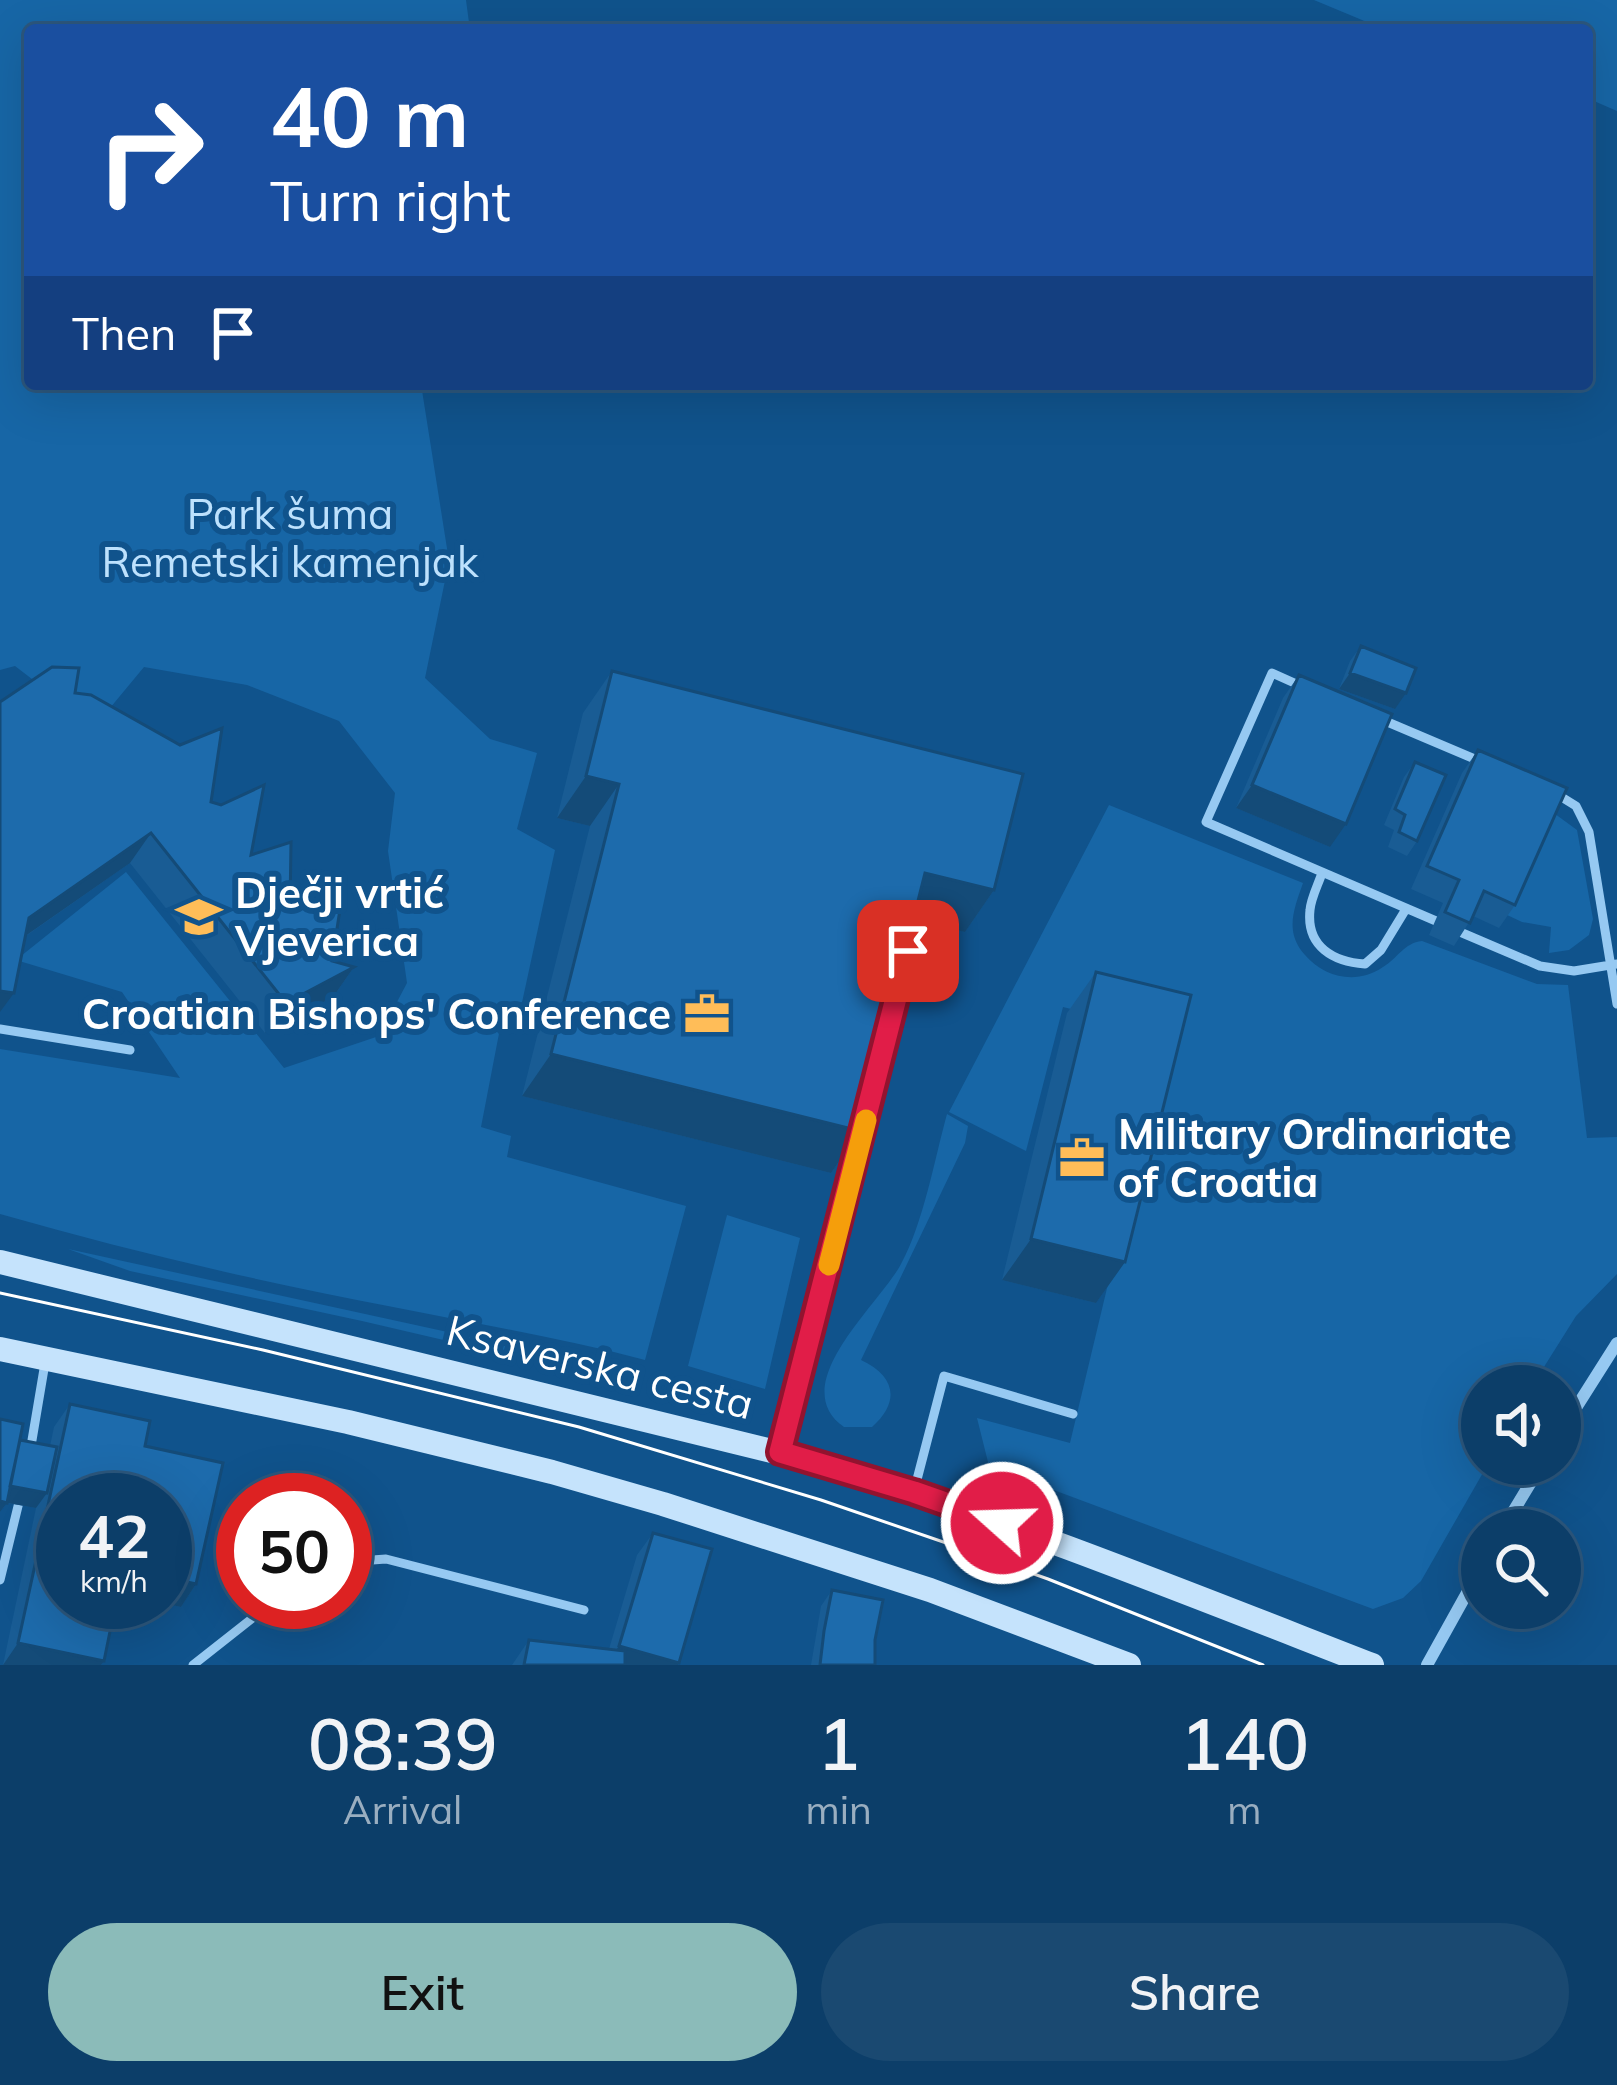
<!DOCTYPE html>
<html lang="en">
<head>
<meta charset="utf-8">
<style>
	body { margin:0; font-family:Mulish,sans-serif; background:#1a4971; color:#f1f3f6; height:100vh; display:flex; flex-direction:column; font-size:45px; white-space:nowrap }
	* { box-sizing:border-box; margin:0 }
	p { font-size:39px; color:#9aaec0 }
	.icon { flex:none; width:66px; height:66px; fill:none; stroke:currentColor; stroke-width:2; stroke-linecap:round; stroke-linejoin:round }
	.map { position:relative; height:1665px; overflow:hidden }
	.side { display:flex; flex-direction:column; background:#0c3e69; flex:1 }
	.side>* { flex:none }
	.hud { position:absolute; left:24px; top:24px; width:1569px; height:366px; border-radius:12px; box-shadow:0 12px 48px #0002,0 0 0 3px #2c577d; background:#1a4fa0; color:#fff; overflow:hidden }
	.tools { position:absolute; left:1461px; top:1365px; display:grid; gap:24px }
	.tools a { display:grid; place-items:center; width:120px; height:120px; border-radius:50%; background:#0c3e69; box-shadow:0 12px 48px #0002,0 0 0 3px #2c577d; font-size:60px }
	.speed { position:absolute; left:36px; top:1473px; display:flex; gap:24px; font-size:60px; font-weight:700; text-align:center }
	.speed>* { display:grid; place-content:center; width:156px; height:156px; border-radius:50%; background:#0c3e69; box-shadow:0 12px 48px #0002,0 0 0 3px #2c577d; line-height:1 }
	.speed small { font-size:30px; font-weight:400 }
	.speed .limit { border:18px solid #d22; background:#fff; color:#111 }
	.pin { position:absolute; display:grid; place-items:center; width:102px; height:102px; color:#fff; margin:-51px; border-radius:24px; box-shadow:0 6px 18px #0006 }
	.me { position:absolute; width:132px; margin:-66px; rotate:290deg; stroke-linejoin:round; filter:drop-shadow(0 0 9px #0008) }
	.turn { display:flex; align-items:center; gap:42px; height:252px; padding:0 48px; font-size:54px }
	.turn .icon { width:156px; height:156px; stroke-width:2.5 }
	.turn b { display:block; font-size:84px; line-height:102px }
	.then { display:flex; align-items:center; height:114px; padding:0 48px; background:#0003; gap:24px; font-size:45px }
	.eta { display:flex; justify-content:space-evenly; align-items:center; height:204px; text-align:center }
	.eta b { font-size:72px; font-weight:600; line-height:84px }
	.button { display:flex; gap:24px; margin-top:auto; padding:24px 48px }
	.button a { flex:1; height:138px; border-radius:72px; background:#8bbbb9; color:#111; font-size:48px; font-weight:600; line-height:138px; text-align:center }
	.button a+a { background:#1a4971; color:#f1f3f6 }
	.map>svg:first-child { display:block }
	.green { fill:#1766a6 }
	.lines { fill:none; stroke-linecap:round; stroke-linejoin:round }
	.lane { stroke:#96c9f2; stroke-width:9 }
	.street { stroke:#96c9f2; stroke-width:12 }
	.secondary { stroke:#c5e3fc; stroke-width:24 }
	.tram { stroke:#fff; stroke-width:3 }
	.wall { fill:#195c94 }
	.shaded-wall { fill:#144b78 }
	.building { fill:#1d6bac; stroke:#144b78; stroke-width:3 }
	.route-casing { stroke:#92132f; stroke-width:30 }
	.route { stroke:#e11d48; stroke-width:21 }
	.slow { stroke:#f59e0b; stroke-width:21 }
	.labels { text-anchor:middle; stroke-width:12; stroke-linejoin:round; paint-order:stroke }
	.park-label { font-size:42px; fill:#bde1fd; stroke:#10538c }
	.poi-label { font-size:42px; font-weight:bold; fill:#fff; stroke:#10538c; text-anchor:start }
	.street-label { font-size:42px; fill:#fff; stroke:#10538c }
</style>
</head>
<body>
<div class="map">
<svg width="1617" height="1665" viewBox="0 0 1617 1665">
	<rect width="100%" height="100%" fill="#10538c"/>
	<!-- green -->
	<path class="green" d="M0 0H466L470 30H30V384H421L449 561 425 678 490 739 537 753 517 829 555 850 518 1021 502 1018 481 1127 511 1136 507 1157 686 1206 645 1360C562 1338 478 1324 393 1307 261 1282 129 1251 0 1214V1049L180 1078 122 992 16 960 126 872 284 1068 379 1036 407 983 388 851 395 793 339 721 247 685 144 667 110 708 84 719 15 666 0 670Z
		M1314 0H1617V111L1587 98V30H1386Z
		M1109 805 1303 883C1294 909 1284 932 1305 955 1325 978 1357 985 1383 967 1398 958 1404 943 1422 941L1537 984 1568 985 1587 1138 1617 1137V1274L1576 1316 1532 1386H1482V1464H1488L1421 1581 1403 1598 1373 1609 989 1466 977 1418 1070 1443 1168 1033 1063 1007 1026 1151 949 1112Z
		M1551 811 1577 830 1593 919 1589 935 1569 950 1549 953 1551 927 1522 922 1505 914Z
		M947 1114 968 1126 965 1143 861 1360C895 1376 901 1401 872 1427H844C784 1385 880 1304 901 1264 924 1221 934 1161 947 1114Z
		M727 1215 800 1238 765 1389 688 1366Z
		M68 1249 443 1331 538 1354 529 1360 362 1321 130 1271Z"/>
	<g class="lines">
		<!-- lane -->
		<path class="lane" d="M1301 686 1272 673 1206 822 1436 921
			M1378 718 1484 763
			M1555 793 1576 806 1589 832 1617 1004
			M1322 873C1318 885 1311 898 1310 910 1306 947 1334 962 1365 964L1381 950 1406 909
			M1460 932 1540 966 1574 971 1617 964
			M0 1029 130 1050
			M30 1452 45 1363
			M780 1452 908 951
			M914 1491 944 1376 1073 1414
			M345 1562 386 1559 584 1610
			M0 1580 20 1498
			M193 1665 273 1602"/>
		<!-- street -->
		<path class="street" d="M1560 1433 1617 1343
			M1502 1530 1542 1464
			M1427 1665 1482 1566"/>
		<!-- secondary -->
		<path class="secondary" d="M0 1262 829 1465C1013 1523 1192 1595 1372 1665
			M0 1349 348 1422 552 1472 663 1504 930 1590 1129 1665"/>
		<!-- tram -->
		<path class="tram" d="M0 1293 263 1350 579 1427 821 1500 955 1546 1048 1579 1263 1665"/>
	</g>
	<!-- wall -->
	<path class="wall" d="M1361 646 1395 709 1339 689 1350 661Z
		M612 671 994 890 965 932 914 919 860 1131 831 1173 522 1096 590 826 557 818 583 713Z
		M1299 675 1330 847 1236 808 1283 698Z
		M75 693 211 802 332 961 354 967 333 997 265 1033 130 863 26 936Z
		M1478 750 1515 905 1499 928 1473 916 1454 946 1429 935 1443 903 1411 889 1462 773Z
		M1415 762 1417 841 1407 856 1388 847 1394 830 1384 825 1404 777Z
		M1096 972 1125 1262 1096 1303 1002 1280 1067 1013Z
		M70 1404 150 1421 145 1446 223 1463 196 1584 181 1607 158 1602H165V1500H63V1602H116L104 1661 101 1665H3L36 1508 7 1503 0 1512V1419L23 1424 20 1440 50 1446 54 1427Z
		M653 1533 678 1665H512L529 1640 609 1649 637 1555Z
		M832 1590 875 1665H811L821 1606Z"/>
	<!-- shaded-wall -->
	<path class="shaded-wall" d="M1350 673 1406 693 1395 709 1339 689Z
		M586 776 619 784 590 826 557 818Z
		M1252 785 1346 824 1330 847 1236 808Z
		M151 833 130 863 8 948 29 918Z
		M925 873 994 890 965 932 896 915Z
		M354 967 333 997 265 1033 286 1003Z
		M0 991 14 993 0 1012Z
		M551 1054 860 1131 831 1173 522 1096Z
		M1031 1239 1125 1262 1096 1303 1002 1280Z
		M4 1484 47 1493 36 1508 3 1502 7 1503 0 1512V1490Z
		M165 1577 196 1584 181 1607 158 1602H165Z
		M18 1643 104 1661 101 1665H3Z
		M619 1646 679 1663 678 1665H606Z"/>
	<!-- building -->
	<path class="building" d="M1361 646 1416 668 1406 693 1350 673Z
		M52 667 79 668 75 693 91 695 180 745 222 728 211 802 221 805 264 785 251 855 291 842 290 908 343 890 332 961 354 967 286 1003 151 833 29 918 14 993 0 991V702Z
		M612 671 1023 774 994 890 925 873 860 1131 551 1054 619 784 586 776Z
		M1299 675 1392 714 1346 824 1252 785Z
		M1478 750 1567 788 1515 905 1484 891 1470 923 1445 912 1459 880 1427 866Z
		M1415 762 1446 775 1417 841 1399 832 1405 815 1395 809Z
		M1096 972 1191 995 1125 1262 1031 1239Z
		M70 1404 150 1421 145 1446 223 1463 196 1584 165 1577V1500H63V1602H116L104 1661 18 1643Z
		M0 1419 23 1424 7 1503 0 1501Z
		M20 1440 57 1447 47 1493 10 1486Z
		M653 1533 712 1549 679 1663 619 1646Z
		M832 1590 883 1600 875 1640V1665H820L824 1631Z
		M529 1640 625 1651V1665H524Z"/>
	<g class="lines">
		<!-- route casing -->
		<g class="route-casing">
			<path id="route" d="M908 951 780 1452 914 1492 1002 1523"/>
		</g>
		<!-- route -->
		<use href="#route" class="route"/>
		<!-- slow -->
		<path class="slow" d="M829 1265 866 1120"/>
	</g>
	<!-- icons -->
	<defs>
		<g id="school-bare" transform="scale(3.6)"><path d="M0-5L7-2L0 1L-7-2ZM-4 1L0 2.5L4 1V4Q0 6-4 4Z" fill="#ffbd58" stroke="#10538c" stroke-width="2.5" paint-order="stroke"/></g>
		<g id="office-bare" transform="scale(3.6)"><path d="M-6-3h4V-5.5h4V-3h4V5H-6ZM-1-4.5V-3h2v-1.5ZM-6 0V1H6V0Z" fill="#ffbd58" stroke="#10538c" stroke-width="2.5" paint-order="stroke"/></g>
	</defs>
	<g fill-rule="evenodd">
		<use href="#school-bare" x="199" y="917"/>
		<use href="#office-bare" x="707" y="1014"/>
		<use href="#office-bare" x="1082" y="1158"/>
	</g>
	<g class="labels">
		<!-- park labels -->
		<g class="park-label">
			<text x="290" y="529">Park šuma<tspan x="290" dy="48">Remetski kamenjak</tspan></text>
		</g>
		<!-- poi labels -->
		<g class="poi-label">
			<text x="235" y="908">Dječji vrtić<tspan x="235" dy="48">Vjeverica</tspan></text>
			<text x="671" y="1029" text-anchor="end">Croatian Bishops' Conference</text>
			<text x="1118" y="1149">Military Ordinariate<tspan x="1118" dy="48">of Croatia</tspan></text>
		</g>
		<!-- street labels -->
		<g class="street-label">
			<text transform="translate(600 1367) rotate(14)" y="15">Ksaverska cesta</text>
		</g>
	</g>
</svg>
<div class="tools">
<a><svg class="icon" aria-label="sound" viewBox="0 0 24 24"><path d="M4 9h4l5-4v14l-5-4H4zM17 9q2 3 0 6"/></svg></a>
<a><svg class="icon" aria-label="search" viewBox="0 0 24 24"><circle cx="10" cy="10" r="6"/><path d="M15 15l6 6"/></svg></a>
</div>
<div class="speed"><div>42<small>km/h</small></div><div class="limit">50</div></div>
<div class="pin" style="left:908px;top:951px;background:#d93025"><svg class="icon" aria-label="arrive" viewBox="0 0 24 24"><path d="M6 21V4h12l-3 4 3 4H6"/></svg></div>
<svg class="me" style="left:1002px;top:1523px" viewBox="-20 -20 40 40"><circle r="17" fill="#e11d48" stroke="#fff" stroke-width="3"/><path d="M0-11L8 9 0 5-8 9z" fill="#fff"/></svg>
<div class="hud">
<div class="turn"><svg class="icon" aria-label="right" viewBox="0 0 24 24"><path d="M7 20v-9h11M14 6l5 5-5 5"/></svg><div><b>40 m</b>Turn right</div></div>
<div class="then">Then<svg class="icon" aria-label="arrive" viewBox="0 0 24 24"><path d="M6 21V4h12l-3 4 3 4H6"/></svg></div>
</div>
</div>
<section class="side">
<div class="eta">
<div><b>08:39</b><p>Arrival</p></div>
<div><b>1</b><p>min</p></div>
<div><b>140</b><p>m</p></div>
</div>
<div class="button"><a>Exit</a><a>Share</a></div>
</section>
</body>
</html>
